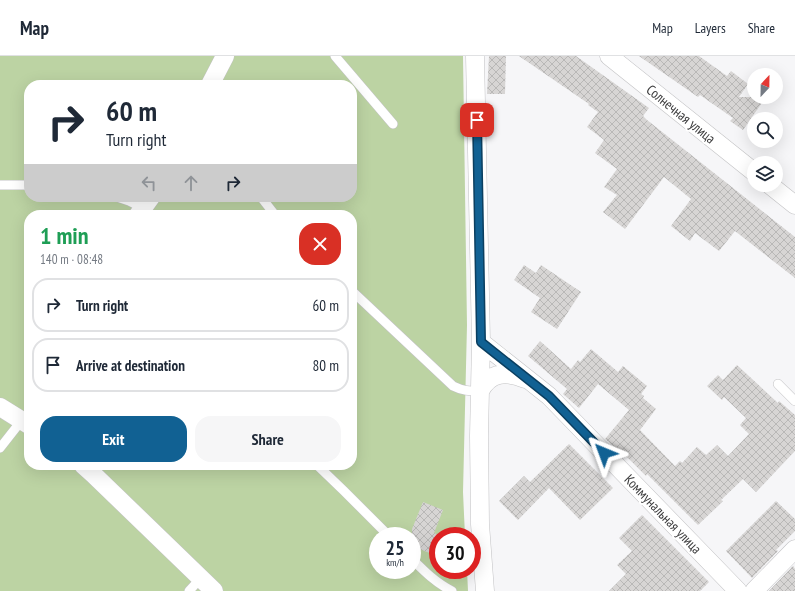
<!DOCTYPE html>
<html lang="en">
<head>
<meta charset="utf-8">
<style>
	body { margin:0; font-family:"PT Sans Narrow",sans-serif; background:#f6f6f7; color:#1f2937; height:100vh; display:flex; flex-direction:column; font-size:15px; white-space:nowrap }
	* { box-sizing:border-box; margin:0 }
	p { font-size:13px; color:#747a83 }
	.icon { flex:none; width:22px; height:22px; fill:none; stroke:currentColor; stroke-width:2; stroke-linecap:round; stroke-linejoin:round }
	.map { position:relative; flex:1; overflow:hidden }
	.side { position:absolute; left:24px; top:154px; width:333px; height:260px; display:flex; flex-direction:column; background:#fff; border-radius:16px; box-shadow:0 4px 16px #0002 }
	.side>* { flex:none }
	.top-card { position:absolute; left:24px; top:24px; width:333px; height:122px; border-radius:16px; box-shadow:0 4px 16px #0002; background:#fff; color:#1f2937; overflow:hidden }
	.needle { width:26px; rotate:22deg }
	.buttons { position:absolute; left:747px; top:12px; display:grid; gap:8px }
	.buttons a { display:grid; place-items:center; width:36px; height:36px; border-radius:50%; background:#fff; box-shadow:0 4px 16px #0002; font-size:20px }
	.speed { position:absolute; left:369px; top:471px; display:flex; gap:8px; font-size:20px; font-weight:700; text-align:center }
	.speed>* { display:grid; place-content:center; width:52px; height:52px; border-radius:50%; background:#fff; box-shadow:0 4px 16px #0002; line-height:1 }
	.speed small { font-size:10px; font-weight:400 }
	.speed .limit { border:6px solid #d22; background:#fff; color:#111 }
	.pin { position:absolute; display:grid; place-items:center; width:34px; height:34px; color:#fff; margin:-17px; border-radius:8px; box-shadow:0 2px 6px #0006 }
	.me { position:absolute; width:44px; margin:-22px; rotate:316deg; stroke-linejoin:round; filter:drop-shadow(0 0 3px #0008) }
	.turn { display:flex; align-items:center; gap:14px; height:84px; padding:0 16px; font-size:18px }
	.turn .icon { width:52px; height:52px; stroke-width:2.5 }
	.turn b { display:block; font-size:28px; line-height:34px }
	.lanes { display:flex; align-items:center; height:38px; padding:0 16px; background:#0003; justify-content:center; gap:20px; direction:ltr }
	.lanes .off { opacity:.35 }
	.round { display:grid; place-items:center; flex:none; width:42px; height:42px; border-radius:16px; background:#f6f6f7 }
	.head { display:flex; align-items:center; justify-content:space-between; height:68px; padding:0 16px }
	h1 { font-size:24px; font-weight:600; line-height:30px; color:#1e9e55 }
	.cta { display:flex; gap:8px; margin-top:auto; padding:8px 16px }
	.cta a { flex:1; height:46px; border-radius:16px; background:#116193; color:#fff; font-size:16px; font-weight:600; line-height:46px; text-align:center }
	.cta a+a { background:#f6f6f7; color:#1f2937 }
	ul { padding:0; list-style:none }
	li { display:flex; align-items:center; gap:12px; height:54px; margin:0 8px 6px; padding:0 8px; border:2px solid #e0e1e3; border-radius:16px }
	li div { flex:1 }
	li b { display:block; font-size:15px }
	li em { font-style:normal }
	header { display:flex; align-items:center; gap:24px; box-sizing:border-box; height:56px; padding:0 20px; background:#fff; border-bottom:1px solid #e0e1e3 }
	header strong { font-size:19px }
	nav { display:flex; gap:22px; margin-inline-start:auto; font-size:14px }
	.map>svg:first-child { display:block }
	.garden { fill:#bcd3a3; fill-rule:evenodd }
	.building { fill:url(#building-cross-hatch) }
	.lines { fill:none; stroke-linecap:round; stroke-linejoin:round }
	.service-casing { stroke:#c2c2c4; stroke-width:10 }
	.minor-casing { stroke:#c2c2c4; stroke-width:19 }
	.service { stroke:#fff; stroke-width:9 }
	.minor { stroke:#fff; stroke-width:18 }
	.route-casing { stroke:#0b3f60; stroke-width:10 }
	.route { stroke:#116193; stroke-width:7 }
	.labels { text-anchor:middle; stroke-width:4; stroke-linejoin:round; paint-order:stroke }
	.street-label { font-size:14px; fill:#3c3c3d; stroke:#fff }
</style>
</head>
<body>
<header>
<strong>Map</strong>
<nav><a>Map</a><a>Layers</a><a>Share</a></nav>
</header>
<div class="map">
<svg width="795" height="535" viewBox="0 0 795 535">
	<defs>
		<pattern id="building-cross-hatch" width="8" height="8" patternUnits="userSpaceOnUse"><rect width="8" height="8" fill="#d7d5d4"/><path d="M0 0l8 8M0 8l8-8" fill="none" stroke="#b9b8b7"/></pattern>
	</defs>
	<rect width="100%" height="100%" fill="#f6f6f8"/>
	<!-- garden -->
	<path class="garden" d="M0 0H463L467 269 463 436 465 480H438V514H467L468 535H0ZM29 29H352V141H29ZM29 159H352V409H29ZM378 480H412V514H378Z"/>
	<!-- building -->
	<path class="building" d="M489 0H506L505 38H487Z
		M519 0H576L649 52 643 60 647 64 795 181V222L735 175 719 195 695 177 690 185 671 170 691 143 664 121 625 173 603 156 617 139 604 131 617 113 595 97 604 84 587 71 598 56 588 49 589 48Z
		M639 0H699L727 20 731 15 748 28 739 41H766L743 74 730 65 733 62 700 39 698 41Z
		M524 209 536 217 541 209 581 236 557 273 531 256 540 242 514 224Z
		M540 285 571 313 578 304 580 306 591 293 618 316 623 310 647 330 641 338 644 340 643 342 656 353 640 374 675 410 680 405 682 407 697 391 706 399 717 389 728 400 749 378 740 369 746 362 724 341 722 344 707 330 718 319 723 324 737 309 778 347 779 345 795 359V395L756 436 743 423 721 444 723 445 698 469 647 418 646 420 629 403 605 383 629 354 598 328 579 352 563 338 567 333 528 300Z
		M569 388 613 432 580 464 549 432 518 464 499 445 524 420 530 426Z
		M776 445 795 463V475L776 494 778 495 752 522 726 495Z
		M423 446 443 454 434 477 439 479 438 480V482L432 498 412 490V473Z
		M642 459 709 526 700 535H609L626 518 617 509 632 495 619 482Z
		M793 510 795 513V535H769Z"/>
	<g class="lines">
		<!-- service casing -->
		<g class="service-casing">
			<path id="service" d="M335 0 393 68
				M0 129H29
				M117 141 129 145 143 152
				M261 141 275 159
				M352 235 453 330C463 335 469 335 480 335
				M778 328 795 345
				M0 392 22 364
				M317 409 344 435 389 480
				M412 503C424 515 436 527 452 535
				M189 535 201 522"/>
		</g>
		<!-- minor casing -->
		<g class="minor-casing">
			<path id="minor" d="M475 0 481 286 479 380 480 468 485 535
				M609 0 754 116
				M210 29 225 0
				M770 129 795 149
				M138 159 151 141
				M481 286 549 340 738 535
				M480 335C490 316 506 315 525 323
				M0 351 29 369
				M83 409 93 418 214 535
				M754 535 795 493"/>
		</g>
		<!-- service -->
		<use href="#service" class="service"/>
		<!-- minor -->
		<use href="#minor" class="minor"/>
	</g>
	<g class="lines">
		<!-- route casing -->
		<g class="route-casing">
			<path id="route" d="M477 64 481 286 549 340 604 397"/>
		</g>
		<!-- route -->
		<use href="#route" class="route"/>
	</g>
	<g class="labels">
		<!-- street labels -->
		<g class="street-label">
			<text transform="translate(681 58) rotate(39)" y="5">Солнечная улица</text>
			<text transform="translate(663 458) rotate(46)" y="5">Коммунальная улица</text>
		</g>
	</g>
</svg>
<div class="buttons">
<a><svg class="needle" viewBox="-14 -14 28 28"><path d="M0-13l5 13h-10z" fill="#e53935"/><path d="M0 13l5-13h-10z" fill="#747a83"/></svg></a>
<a><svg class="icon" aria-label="search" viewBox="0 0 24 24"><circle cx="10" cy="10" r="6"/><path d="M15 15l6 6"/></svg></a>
<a><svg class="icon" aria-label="layers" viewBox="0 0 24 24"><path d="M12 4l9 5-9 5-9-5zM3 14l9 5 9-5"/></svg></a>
</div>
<div class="speed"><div>25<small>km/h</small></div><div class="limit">30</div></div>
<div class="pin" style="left:477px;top:64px;background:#d93025"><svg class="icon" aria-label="arrive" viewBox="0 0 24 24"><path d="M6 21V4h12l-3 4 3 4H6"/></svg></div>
<svg class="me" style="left:604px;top:397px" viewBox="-20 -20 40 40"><path d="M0-17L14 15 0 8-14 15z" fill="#116193" stroke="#fff" stroke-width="4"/></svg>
<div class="top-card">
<div class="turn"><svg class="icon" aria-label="right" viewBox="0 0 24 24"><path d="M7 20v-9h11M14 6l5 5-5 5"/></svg><div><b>60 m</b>Turn right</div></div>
<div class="lanes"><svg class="icon off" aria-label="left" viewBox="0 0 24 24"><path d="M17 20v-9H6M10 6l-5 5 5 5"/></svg><svg class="icon off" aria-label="ahead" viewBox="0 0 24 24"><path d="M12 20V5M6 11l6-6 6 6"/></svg><svg class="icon" aria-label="right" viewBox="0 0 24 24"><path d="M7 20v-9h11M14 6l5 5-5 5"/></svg></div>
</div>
<section class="side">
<div class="head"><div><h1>1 min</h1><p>140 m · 08:48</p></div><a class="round" style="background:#d93025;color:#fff"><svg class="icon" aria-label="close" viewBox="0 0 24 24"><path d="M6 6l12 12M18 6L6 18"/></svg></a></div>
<ul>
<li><svg class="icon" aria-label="right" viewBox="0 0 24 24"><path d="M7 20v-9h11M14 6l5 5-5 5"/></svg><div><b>Turn right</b></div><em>60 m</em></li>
<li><svg class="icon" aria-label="arrive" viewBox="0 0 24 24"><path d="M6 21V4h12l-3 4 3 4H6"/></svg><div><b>Arrive at destination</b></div><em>80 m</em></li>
</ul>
<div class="cta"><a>Exit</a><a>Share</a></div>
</section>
</div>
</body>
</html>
